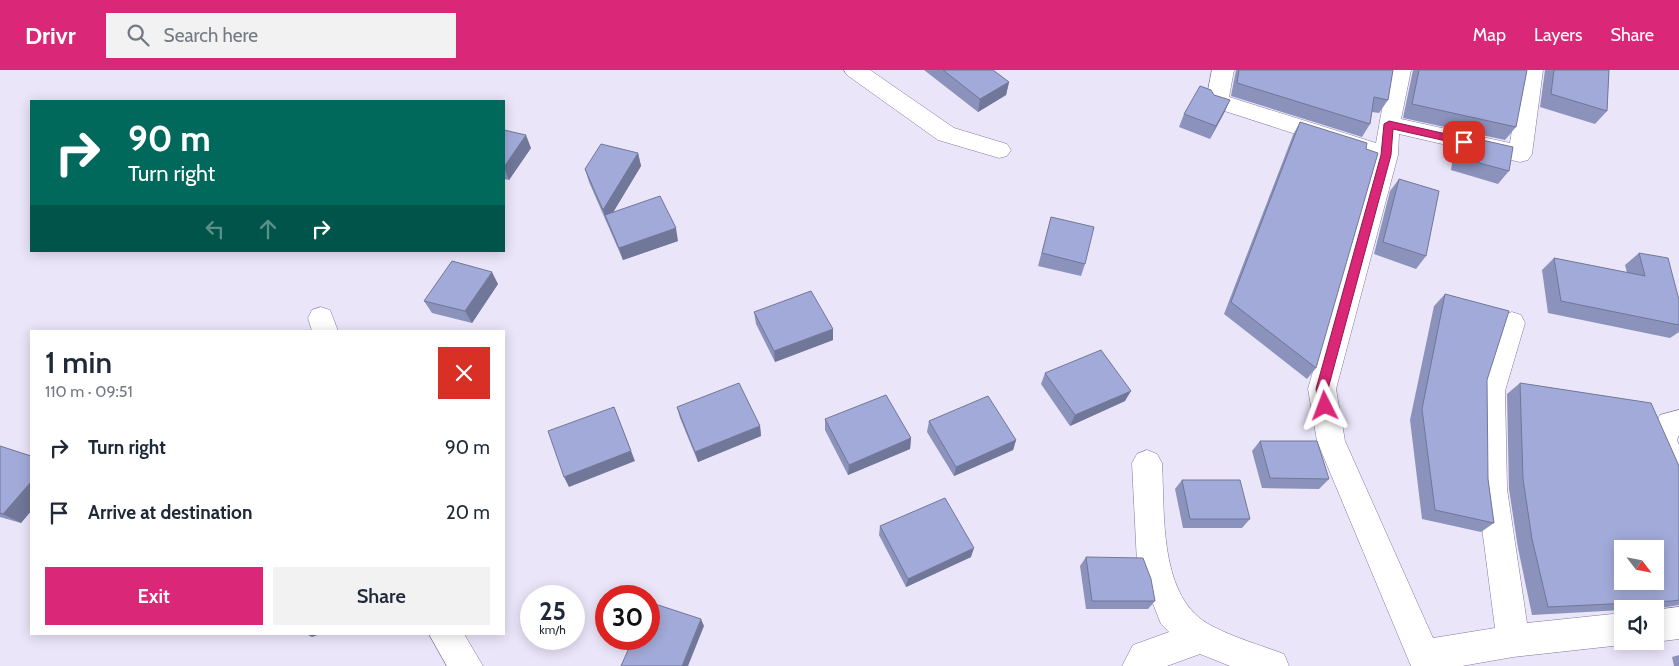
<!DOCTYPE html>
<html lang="en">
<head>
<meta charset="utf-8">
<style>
	body { margin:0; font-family:Cabin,sans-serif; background:#f2f2f3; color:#1f2937; height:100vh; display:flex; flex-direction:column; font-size:19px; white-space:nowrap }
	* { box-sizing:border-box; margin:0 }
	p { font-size:16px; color:#747a83 }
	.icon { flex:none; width:28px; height:28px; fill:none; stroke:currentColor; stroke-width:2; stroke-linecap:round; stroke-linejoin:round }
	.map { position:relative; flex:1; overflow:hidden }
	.panel { position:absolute; left:30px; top:260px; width:475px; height:305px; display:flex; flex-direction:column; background:#fff; border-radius:0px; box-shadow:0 2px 12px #0003 }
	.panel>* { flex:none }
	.top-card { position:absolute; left:30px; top:30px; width:475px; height:152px; border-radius:0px; box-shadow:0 2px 12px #0003; background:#00695c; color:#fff; overflow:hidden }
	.needle { width:32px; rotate:122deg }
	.controls { position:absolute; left:1614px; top:470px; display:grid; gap:10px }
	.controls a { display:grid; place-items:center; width:50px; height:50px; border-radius:0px; background:#fff; box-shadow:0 2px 12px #0003; font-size:25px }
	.speed { position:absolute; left:520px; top:515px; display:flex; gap:10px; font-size:25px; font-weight:700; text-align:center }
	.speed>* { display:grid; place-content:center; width:65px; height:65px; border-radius:50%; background:#fff; box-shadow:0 2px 12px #0003; line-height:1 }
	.speed small { font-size:12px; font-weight:400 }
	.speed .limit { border:8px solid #d22; background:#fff; color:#111 }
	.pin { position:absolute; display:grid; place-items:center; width:42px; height:42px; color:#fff; margin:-21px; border-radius:10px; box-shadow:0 2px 8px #0006 }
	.me { position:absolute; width:55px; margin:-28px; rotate:357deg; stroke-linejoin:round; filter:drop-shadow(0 0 4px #0008) }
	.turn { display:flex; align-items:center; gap:18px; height:105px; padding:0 15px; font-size:22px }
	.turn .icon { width:65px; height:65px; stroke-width:2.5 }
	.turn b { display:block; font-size:35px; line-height:42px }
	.lanes { display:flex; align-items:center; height:48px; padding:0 15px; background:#0003; justify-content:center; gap:25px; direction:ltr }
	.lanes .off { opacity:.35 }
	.round { display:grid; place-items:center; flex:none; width:52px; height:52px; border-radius:0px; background:#f2f2f3 }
	.overview { display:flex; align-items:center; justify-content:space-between; height:85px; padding:0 15px }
	h1 { font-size:30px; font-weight:600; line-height:38px }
	.primary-button { display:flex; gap:10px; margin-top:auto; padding:10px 15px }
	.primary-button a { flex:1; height:58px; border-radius:0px; background:#db2777; color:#fff; font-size:20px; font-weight:600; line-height:58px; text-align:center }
	.primary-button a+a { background:#f2f2f3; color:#1f2937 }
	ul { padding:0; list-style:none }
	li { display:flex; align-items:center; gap:15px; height:65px; padding:0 15px }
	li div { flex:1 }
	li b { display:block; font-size:19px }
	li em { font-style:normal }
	header { display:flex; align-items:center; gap:30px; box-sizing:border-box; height:70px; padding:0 25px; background:#db2777; color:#fff }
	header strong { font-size:24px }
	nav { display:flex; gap:28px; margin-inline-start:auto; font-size:18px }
	.search { width:350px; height:45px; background:#f2f2f3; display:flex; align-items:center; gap:12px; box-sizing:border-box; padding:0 18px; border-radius:0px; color:#747a83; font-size:19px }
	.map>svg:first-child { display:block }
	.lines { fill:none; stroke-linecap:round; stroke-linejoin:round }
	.minor-casing { stroke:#8277a3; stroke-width:1 }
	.minor { fill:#fff; fill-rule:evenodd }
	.wall { fill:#8b92bb }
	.shaded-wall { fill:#717798 }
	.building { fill:#a2aad9; stroke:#717798; fill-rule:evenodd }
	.route { fill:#db2777; stroke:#8e194d }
</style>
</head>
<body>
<header>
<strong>Drivr</strong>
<div class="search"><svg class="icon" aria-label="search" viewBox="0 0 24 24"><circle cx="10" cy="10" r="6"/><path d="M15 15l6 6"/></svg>Search here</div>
<nav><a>Map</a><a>Layers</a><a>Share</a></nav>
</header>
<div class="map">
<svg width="1679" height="596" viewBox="0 0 1679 596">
	<rect width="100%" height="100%" fill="#eae5f9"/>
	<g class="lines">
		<!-- minor casing -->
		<g class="minor-casing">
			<path id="minor" d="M844 0H870L954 58 1007 74 1011 80 1007 86 999 88 938 70 847 5Z
				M1212 0H1234L1229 27 1376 73 1389 0H1411L1401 49 1510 73 1521 0H1543L1532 84 1528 90 1520 92 1399 64 1398 85 1336 319 1345 371 1433 568 1495 558 1477 419V321L1503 245 1512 242 1521 245 1525 253 1505 321 1507 419 1527 553 1622 543V571H1632L1622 575 1513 587 1462 596H1411L1317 371 1308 319 1373 89 1209 36 1206 31Z
				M321 237 330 240 338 261H312L308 248 312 240Z
				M1679 340V365L1677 370 1679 375V420L1669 416 1648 370 1660 345Z
				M1147 380 1157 384 1162 393C1165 444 1158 529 1212 556 1235 568 1260 575 1284 584L1289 596H1230L1200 584 1167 596H1122L1133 575 1169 562 1161 554 1137 493 1132 393 1137 384Z
				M1679 537V569L1655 572 1653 571H1655V540Z
				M429 564H464L483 596H447Z"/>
		</g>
		<!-- minor -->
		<use href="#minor" class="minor"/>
	</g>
	<!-- wall -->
	<path class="wall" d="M924 0H993L1009 12 1006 25 978 42Z
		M1235 0H1393L1388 30 1379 43 1372 42 1370 54 1362 67 1231 26 1236 0Z
		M1413 0H1527L1516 57 1505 70 1403 48Z
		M1545 0H1609L1607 41 1595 54 1540 37Z
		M1214 25 1230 30 1224 43 1210 69 1179 57 1184 44Z
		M1300 52 1316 298 1307 309 1224 244 1293 65Z
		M504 60 531 78 509 110 504 109Z
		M1464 66 1509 101 1498 114 1451 100 1454 79Z
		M638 83 641 96 613 142 678 171 623 190 589 112 585 99Z
		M1399 109 1426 186 1416 199 1374 184 1390 121Z
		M1051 147 1085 194 1081 206 1038 196Z
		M1639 183 1679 230V262L1670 268 1548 243 1542 200 1554 188 1627 203 1625 195Z
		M498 214 472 253 432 243 424 231Z
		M1445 224 1488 409 1494 453 1481 462 1422 449 1410 350 1434 236Z
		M754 242 833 270 775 292 756 254Z
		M1045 303 1125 331 1070 356 1041 314Z
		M1520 313 1679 396V535L1654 539H1622V540L1532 545 1518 478 1509 419 1507 324Z
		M677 337 760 356 761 366 698 392 680 348Z
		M825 349 911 368 910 379 848 405 825 360Z
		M929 351 1016 370 1013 380 954 406 927 362Z
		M1260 371 1329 409 1319 419 1262 418 1252 381Z
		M0 376 31 386V441L21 453 0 447Z
		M1182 410 1250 449 1242 458H1183L1175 419Z
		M880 456 971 487 906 517 879 465Z
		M1086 487 1155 531 1148 539H1086L1080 496Z
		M1679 585V596H1674L1672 587Z"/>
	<!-- shaded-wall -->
	<path class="shaded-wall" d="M1009 12 1006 25 978 42 980 29Z
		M1230 30 1224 43 1210 69 1216 56Z
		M526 65 531 78 509 110 504 97Z
		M638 83 641 96 608 151 605 145 607 153 603 140Z
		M676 158 678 171 623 190 619 178Z
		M492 202 498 214 472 253 465 241Z
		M833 259V270L775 292 774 281Z
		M1131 321 1125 331 1070 356 1075 345Z
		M614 337 635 391 569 417 564 407Z
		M760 356 761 366 698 392 695 382Z
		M911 368 910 379 848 405 849 395Z
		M1016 370 1013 380 954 406 956 397Z
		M31 412V441L21 453 3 444Z
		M974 478 971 487 906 517 908 509Z
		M701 549 704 556 688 596H682Z
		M306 564H320L312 567Z"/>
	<!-- building -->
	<path class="building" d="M943 0H993L1009 12 980 29Z
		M1239 0H1393L1388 30 1374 27 1370 54 1237 13Z
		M1419 0H1527L1516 57 1412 34Z
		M1554 0H1609L1607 41 1551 24Z
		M1200 16 1211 20 1214 25 1230 30 1216 56 1184 44Z
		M1300 52 1367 73 1366 79 1378 83 1316 298 1231 232Z
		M504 60 526 65 504 97Z
		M1464 66 1513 77 1509 101 1461 88Z
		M601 74 638 83 603 140 585 99Z
		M1399 109 1439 121 1426 186 1383 172Z
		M660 126 676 158 619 178 605 145Z
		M1051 147 1094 157 1085 194 1042 183Z
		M1639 183 1668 188 1679 230V255L1561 231 1554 188 1645 206Z
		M452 191 492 202 465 241 424 231Z
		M811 221 833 259 774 281 754 242Z
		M1445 224 1509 241 1487 310 1488 409 1494 453 1435 440 1422 339Z
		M1101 280 1131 321 1075 345 1045 303Z
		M739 313 760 356 695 382 677 337Z
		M1520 313 1651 333 1679 396V530L1672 531 1548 537 1532 469 1523 409ZM1622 479H1655V511H1622Z
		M886 325 911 368 849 395 825 349Z
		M988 326 1016 370 956 397 929 351Z
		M614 337 631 381 564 407 548 361Z
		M1260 371H1317L1329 409 1270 408Z
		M0 376 31 386V412L3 444 0 443Z
		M1182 410H1240L1250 449H1190Z
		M945 428 974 478 908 509 880 456Z
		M1086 487 1143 488 1151 509 1155 531H1092Z
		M649 532 701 549 682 596H621L633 569H649Z"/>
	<!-- route -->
	<path class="route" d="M1389 51 1464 68 1469 72 1464 75 1393 59 1391 85 1328 319 1331 336 1325 341 1319 336 1316 319 1381 85 1384 54Z"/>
</svg>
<div class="controls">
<a><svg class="needle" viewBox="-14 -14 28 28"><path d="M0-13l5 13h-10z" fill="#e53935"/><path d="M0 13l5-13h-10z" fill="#747a83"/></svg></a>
<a><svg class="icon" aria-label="sound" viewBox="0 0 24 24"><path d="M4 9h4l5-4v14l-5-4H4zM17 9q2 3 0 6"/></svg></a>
</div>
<div class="speed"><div>25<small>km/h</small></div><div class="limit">30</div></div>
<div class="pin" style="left:1464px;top:72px;background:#d93025"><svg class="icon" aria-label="arrive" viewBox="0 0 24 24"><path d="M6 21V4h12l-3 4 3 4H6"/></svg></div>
<svg class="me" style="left:1325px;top:336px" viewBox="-20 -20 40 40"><path d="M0-17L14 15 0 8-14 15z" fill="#db2777" stroke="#fff" stroke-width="4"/></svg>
<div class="top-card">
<div class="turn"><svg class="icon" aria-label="right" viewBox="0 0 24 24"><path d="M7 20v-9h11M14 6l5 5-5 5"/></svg><div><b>90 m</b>Turn right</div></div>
<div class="lanes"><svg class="icon off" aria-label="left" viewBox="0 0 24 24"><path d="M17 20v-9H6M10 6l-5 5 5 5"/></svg><svg class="icon off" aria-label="ahead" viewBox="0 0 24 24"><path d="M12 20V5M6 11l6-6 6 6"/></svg><svg class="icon" aria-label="right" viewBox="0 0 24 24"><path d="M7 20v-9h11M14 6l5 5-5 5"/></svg></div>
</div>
<section class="panel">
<div class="overview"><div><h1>1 min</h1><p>110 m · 09:51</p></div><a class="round" style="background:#d93025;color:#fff"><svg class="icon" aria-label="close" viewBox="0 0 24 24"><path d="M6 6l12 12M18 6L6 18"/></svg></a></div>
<ul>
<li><svg class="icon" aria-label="right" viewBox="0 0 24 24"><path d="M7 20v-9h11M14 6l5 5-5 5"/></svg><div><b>Turn right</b></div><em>90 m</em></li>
<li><svg class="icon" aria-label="arrive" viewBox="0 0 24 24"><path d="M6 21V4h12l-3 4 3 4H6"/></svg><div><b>Arrive at destination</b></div><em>20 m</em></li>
</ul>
<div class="primary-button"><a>Exit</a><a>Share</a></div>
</section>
</div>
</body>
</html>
